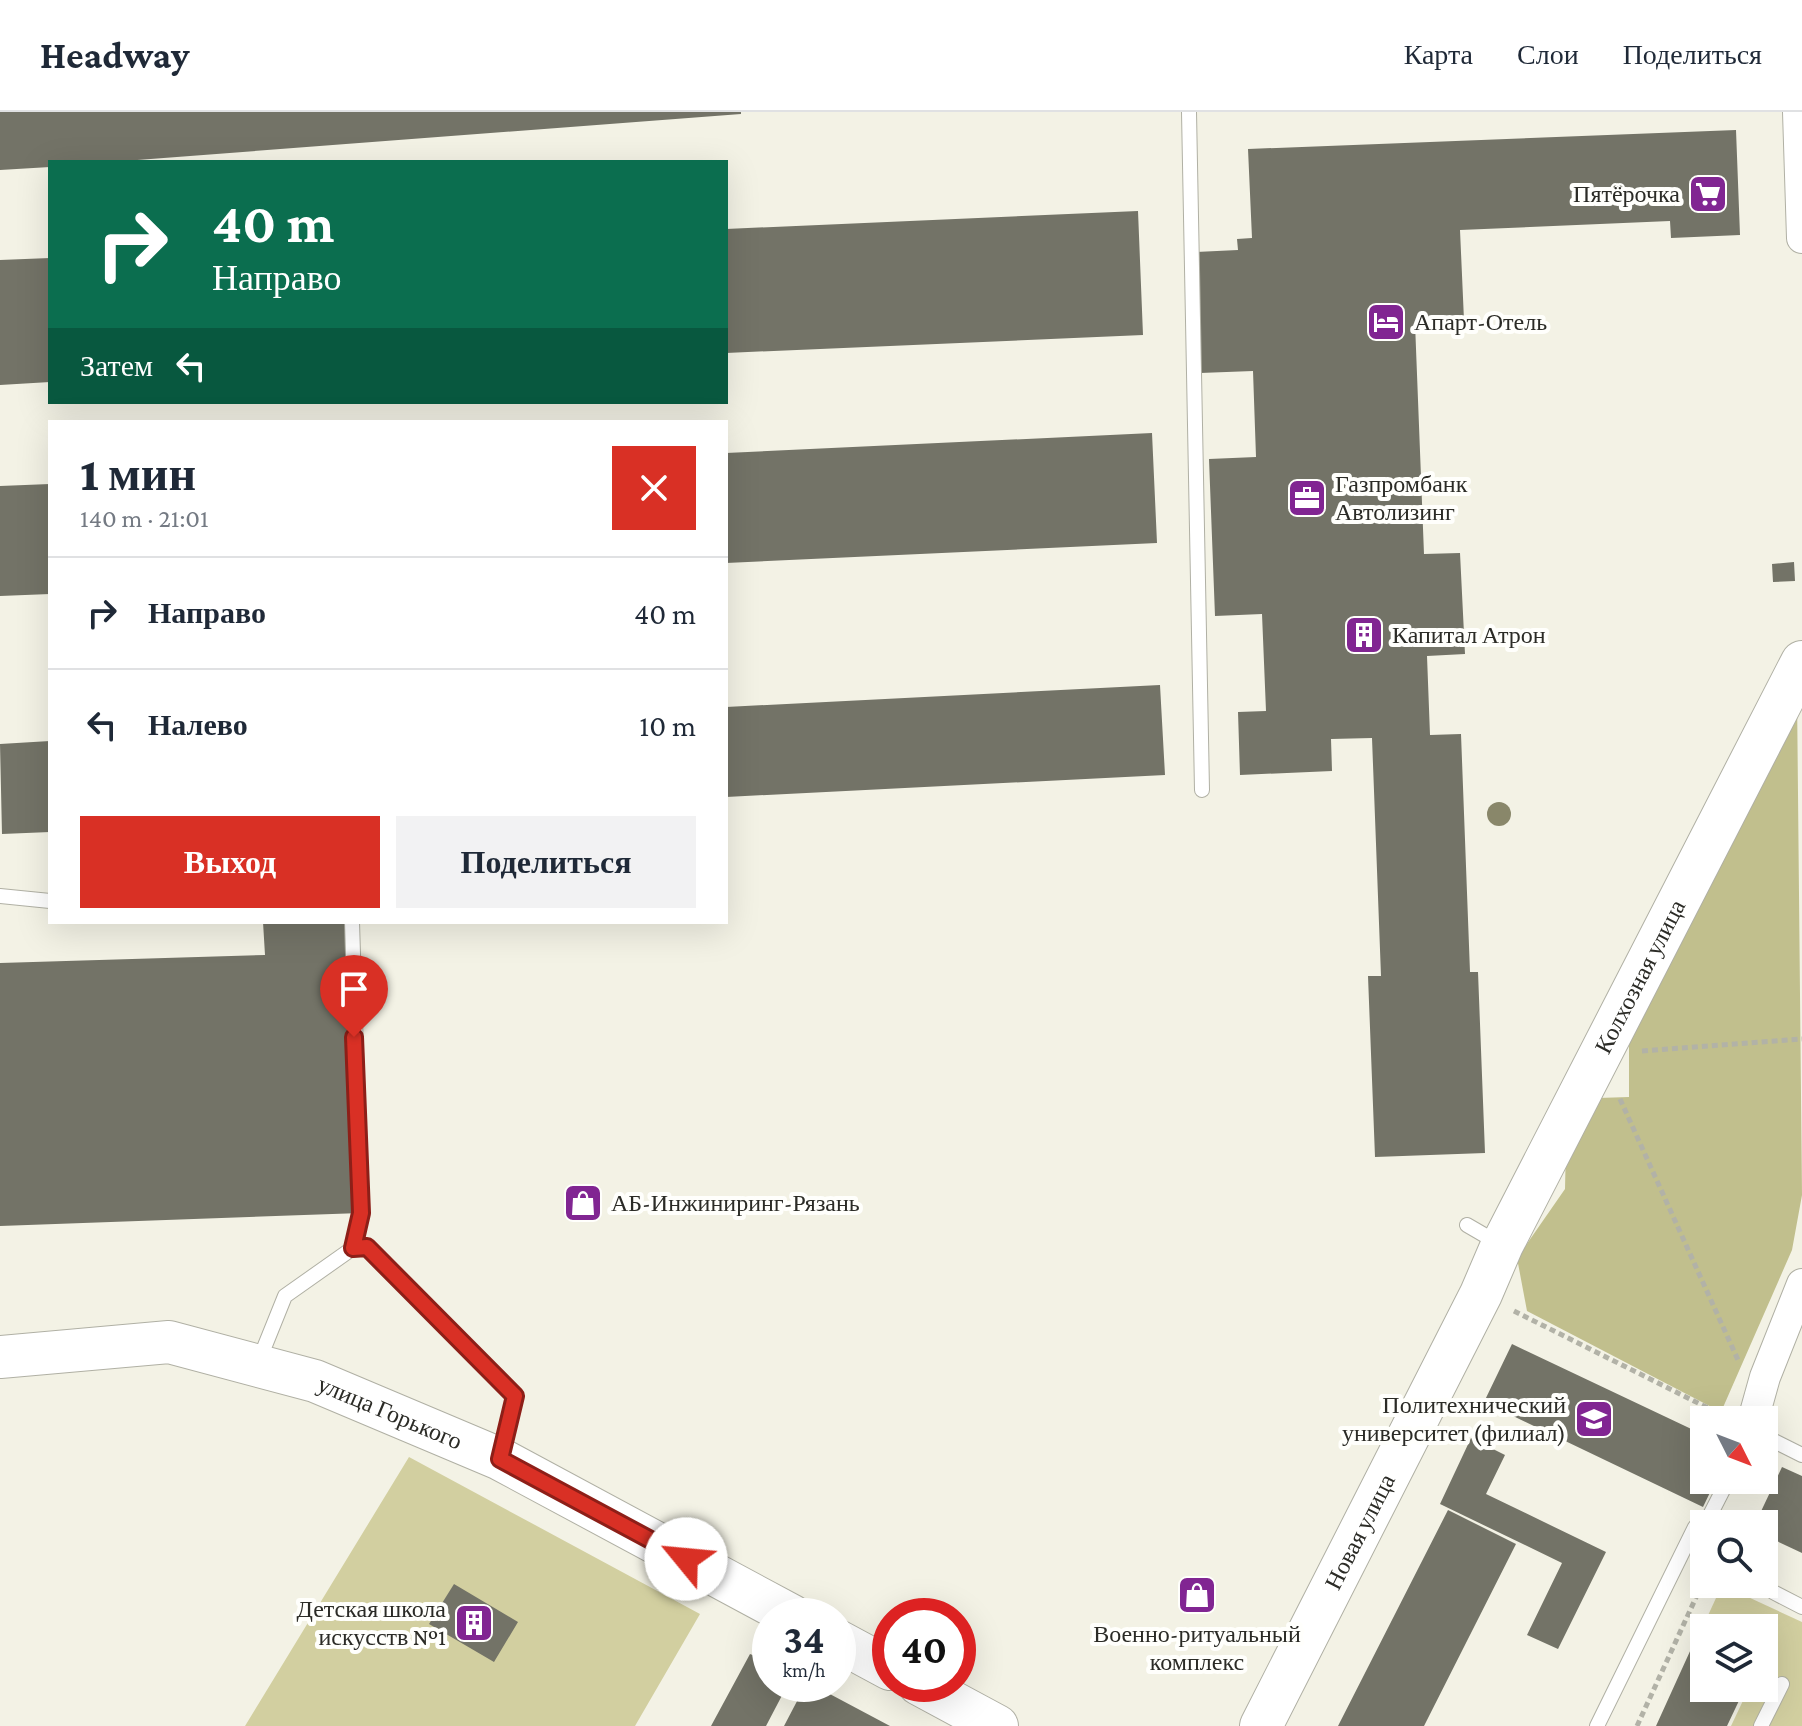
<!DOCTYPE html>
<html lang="ru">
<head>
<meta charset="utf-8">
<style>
	body { margin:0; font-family:"Crimson Pro",serif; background:#f2f2f3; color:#1f2937; height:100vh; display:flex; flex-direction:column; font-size:30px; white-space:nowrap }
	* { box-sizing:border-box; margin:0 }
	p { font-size:26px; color:#747a83 }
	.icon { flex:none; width:44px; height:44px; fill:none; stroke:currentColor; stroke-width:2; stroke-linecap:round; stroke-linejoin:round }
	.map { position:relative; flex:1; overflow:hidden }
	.drawer { position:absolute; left:48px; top:308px; width:680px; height:504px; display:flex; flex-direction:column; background:#fff; border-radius:0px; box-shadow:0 8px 32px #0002 }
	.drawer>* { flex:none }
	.top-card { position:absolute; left:48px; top:48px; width:680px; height:244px; border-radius:0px; box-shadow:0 8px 32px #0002; background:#0b6e4f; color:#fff; overflow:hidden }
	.needle { width:52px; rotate:132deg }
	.fabs { position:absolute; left:1690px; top:1294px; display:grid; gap:16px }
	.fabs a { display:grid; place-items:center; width:88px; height:88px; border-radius:0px; background:#fff; box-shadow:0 8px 32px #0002; font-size:40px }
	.speed { position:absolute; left:752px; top:1486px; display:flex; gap:16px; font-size:40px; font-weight:700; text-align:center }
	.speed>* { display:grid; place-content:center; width:104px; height:104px; border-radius:50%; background:#fff; box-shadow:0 8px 32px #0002; line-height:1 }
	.speed small { font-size:20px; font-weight:400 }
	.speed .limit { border:12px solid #d22; background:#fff; color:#111 }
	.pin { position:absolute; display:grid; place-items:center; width:68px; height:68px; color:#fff; margin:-82px -34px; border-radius:50% 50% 50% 0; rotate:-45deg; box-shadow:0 0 8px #0007 }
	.pin .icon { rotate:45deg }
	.me { position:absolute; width:88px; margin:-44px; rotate:298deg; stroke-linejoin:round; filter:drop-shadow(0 0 6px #0008) }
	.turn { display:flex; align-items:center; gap:28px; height:168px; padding:0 32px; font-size:36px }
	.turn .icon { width:104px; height:104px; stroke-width:2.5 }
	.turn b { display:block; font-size:56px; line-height:68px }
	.then { display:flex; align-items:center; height:76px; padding:0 32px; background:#0003; gap:16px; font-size:30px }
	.round { display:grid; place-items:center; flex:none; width:84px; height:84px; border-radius:0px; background:#f2f2f3 }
	.summary { display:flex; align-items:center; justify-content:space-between; height:136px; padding:0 32px }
	h1 { font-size:48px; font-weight:800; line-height:60px }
	.primary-button { display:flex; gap:16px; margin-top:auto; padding:16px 32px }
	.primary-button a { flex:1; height:92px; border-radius:0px; background:#d93025; color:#fff; font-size:32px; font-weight:800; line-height:92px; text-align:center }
	.primary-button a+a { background:#f2f2f3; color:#1f2937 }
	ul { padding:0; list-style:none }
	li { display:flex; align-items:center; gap:24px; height:112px; padding:0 32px; border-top:2px solid #e0e1e3 }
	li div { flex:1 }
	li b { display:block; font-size:30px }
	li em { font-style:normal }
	header { display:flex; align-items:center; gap:48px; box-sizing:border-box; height:112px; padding:0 40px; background:#fff; border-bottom:2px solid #e0e1e3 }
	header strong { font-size:38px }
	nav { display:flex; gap:44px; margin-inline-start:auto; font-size:28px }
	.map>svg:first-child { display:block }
	.green { fill:#d2cfa0 }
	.forest { fill:#c1bf8d }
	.building { fill:#737367 }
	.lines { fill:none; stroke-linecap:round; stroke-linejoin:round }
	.lane-casing { stroke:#b0b0a4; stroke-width:16 }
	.street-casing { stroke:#b0b0a4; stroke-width:32 }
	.secondary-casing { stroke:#b0b0a4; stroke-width:44 }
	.path { stroke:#b2b2a7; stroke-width:5; stroke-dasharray:6 4; stroke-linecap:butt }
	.lane { stroke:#fff; stroke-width:14 }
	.street { stroke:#fff; stroke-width:30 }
	.secondary { stroke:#fff; stroke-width:42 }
	.tree { fill:#89876a }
	.route-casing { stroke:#8d1f18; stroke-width:20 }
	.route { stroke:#d93025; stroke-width:14 }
	.labels { text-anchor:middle; stroke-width:8; stroke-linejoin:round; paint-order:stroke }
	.poi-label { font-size:24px; fill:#2b2b26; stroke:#fffffc; text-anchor:start }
	.street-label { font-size:24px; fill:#2b2b26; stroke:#fffffc }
</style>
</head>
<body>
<header>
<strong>Headway</strong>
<nav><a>Карта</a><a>Слои</a><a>Поделиться</a></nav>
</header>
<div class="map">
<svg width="1802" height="1614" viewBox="0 0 1802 1614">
	<rect width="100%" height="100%" fill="#f3f2e5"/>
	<!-- green -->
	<path class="green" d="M409 1345 700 1502 635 1614H245Z
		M1722 1473 1802 1510V1614H1731L1749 1576H1764V1516H1704V1541L1693 1536Z"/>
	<!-- forest -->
	<path class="forest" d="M1797 581 1802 1083 1792 1138 1721 1300 1527 1199 1517 1146 1565 1077 1567 987 1629 985V901Z"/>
	<!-- building -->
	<path class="building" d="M0 0H741V2L111 50H50V55L0 58Z
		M1736 18 1740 123 1671 126 1670 109 1460 118 1464 208 1415 211 1424 442 1460 441 1465 542 1427 544 1430 623 1461 622 1470 860H1478L1485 1041 1375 1045 1368 864H1381L1372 626 1331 627 1332 659 1240 663 1238 600 1266 599 1262 502 1215 504 1209 347 1256 345 1253 259 1200 261 1196 140 1238 138 1237 127 1252 126 1248 37Z
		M1138 99 1143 223 726 241V117Z
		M50 146V270L0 273V148Z
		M1152 321 1157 431 726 451V341Z
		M50 372V482L0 484V374Z
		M1794 450 1795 469 1773 470 1772 452Z
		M1160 573 1165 663 726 685V595Z
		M50 629V720L2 722 0 632Z
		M263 810H352L361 1101 0 1114V851L265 843Z
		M1512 1232 1704 1323V1368H1716L1703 1395 1484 1290Z
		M1471 1326 1505 1343 1486 1382 1606 1440 1558 1537 1527 1523 1562 1451 1440 1392Z
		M1782 1355 1802 1364V1441L1764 1423V1412H1755Z
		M1448 1398 1516 1432 1424 1614H1338Z
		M454 1472 518 1510 494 1550 429 1512Z
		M1691 1537 1704 1542V1576H1745L1727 1614H1656Z
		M750 1542 770 1550V1572H788L766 1614H711Z
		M806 1572H811L890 1614H784Z"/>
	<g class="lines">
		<!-- lane casing -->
		<g class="lane-casing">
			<path id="lane" d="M1189 0 1202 678
				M0 784 50 789
				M352 810 361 1101 353 1136 367 1135 515 1284 501 1342
				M1467 1113 1498 1131
				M258 1251 285 1184 353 1136
				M1764 1324 1802 1343
				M1773 1480 1802 1495
				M1597 1614 1695 1415 1706 1411 1728 1368
				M1761 1614 1782 1572"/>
		</g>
		<!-- street casing -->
		<g class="street-casing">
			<path id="street" d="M1798 0 1802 126
				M1753 1308 1765 1265 1802 1172"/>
		</g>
		<!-- secondary casing -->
		<g class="secondary-casing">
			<g id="secondary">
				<path id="s1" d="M0 1245 169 1230 315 1269 500 1347 792 1504"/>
				<path d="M838 1529 890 1557"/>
				<path d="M919 1572 997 1614"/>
				<path id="s2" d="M1261 1614 1481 1182 1502 1133 1802 550"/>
			</g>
		</g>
		<!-- path -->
		<path class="path" d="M1642 939 1802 927
			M1620 987 1738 1248
			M1514 1199 1724 1304
			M1637 1614 1704 1468"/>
		<!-- lane -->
		<use href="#lane" class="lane"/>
		<!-- street -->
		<use href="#street" class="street"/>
		<!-- secondary -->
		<use href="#secondary" class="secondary"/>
	</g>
	<!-- trees -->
	<circle class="tree" cx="1499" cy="702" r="12"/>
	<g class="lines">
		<!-- route casing -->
		<g class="route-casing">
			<path id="route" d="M354 925 361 1101 353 1136 367 1135 515 1284 500 1347 686 1447"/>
		</g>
		<!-- route -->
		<use href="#route" class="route"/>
	</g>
	<!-- icons -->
	<defs>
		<g id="supermarket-square" transform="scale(2)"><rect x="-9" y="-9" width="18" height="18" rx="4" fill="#812592" stroke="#fffffc"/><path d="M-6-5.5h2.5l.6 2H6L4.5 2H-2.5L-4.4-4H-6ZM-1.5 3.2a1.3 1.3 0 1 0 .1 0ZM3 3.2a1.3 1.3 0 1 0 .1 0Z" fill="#fff"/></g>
		<g id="hotel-square" transform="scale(2)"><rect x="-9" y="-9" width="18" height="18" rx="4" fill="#812592" stroke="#fffffc"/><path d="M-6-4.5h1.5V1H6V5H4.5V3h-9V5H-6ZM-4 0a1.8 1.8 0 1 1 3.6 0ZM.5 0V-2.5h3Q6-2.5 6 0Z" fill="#fff"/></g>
		<g id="office-square" transform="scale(2)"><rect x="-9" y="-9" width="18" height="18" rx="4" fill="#812592" stroke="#fffffc"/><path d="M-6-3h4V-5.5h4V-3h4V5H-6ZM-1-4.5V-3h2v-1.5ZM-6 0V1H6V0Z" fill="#fff"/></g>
		<g id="building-square" transform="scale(2)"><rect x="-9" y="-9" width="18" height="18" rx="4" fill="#812592" stroke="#fffffc"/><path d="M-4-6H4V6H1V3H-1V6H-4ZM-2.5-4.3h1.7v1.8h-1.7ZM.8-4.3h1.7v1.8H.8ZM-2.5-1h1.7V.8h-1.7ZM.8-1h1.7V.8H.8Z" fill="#fff"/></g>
		<g id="shop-square" transform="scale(2)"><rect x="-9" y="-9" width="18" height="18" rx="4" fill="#812592" stroke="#fffffc"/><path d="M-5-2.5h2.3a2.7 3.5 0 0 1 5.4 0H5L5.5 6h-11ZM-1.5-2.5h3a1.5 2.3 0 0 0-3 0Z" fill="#fff"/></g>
		<g id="university-square" transform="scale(2)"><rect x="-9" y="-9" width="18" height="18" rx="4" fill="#812592" stroke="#fffffc"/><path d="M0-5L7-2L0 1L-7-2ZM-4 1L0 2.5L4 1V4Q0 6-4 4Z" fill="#fff"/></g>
	</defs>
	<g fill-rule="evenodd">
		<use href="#supermarket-square" x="1708" y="82"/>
		<use href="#hotel-square" x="1386" y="210"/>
		<use href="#office-square" x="1307" y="386"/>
		<use href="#building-square" x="1364" y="523"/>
		<use href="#shop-square" x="583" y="1091"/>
		<use href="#university-square" x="1594" y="1307"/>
		<use href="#shop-square" x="1197" y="1483"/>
		<use href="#building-square" x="474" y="1511"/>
	</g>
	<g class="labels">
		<!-- poi labels -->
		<g class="poi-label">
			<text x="1680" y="90" text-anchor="end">Пятёрочка</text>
			<text x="1414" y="218">Апарт-Отель</text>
			<text x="1335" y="380">Газпромбанк<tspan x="1335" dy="28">Автолизинг</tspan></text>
			<text x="1392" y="531">Капитал Атрон</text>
			<text x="611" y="1099">АБ-Инжиниринг-Рязань</text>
			<text x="1566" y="1301" text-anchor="end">Политехнический<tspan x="1566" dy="28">университет (филиал)</tspan></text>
			<text x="446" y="1505" text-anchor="end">Детская школа<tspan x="446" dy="28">искусств №1</tspan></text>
			<text x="1197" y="1530" text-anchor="middle">Военно-ритуальный<tspan x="1197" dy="28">комплекс</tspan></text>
		</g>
		<!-- street labels -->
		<g class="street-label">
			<text dy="8" stroke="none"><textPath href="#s2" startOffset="840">Колхозная улица</textPath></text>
			<text dy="8" stroke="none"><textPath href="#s1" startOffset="402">улица Горького</textPath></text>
			<text dy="8" stroke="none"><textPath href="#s2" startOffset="218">Новая улица</textPath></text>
		</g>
	</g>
</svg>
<div class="fabs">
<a><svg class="needle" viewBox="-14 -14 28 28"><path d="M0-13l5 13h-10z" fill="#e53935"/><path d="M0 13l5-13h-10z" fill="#747a83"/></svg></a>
<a><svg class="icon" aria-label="search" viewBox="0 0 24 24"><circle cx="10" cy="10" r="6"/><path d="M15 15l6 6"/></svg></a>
<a><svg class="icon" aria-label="layers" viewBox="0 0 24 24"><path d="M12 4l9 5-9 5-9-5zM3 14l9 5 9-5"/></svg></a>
</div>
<div class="speed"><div>34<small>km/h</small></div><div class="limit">40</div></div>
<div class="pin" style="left:354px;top:925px;background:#d93025"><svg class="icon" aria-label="arrive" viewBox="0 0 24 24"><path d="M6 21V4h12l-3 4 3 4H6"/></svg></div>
<svg class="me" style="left:686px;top:1447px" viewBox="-20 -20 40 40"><circle r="19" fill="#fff"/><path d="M0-13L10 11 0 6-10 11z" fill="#d93025"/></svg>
<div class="top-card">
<div class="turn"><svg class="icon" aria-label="right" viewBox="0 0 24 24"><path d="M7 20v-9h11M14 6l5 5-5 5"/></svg><div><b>40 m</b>Направо</div></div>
<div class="then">Затем<svg class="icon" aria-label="left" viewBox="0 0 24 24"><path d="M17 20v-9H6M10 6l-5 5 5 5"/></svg></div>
</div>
<section class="drawer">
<div class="summary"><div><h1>1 мин</h1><p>140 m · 21:01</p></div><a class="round" style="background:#d93025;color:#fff"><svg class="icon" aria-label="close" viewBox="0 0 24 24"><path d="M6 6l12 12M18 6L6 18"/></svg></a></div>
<ul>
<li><svg class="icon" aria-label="right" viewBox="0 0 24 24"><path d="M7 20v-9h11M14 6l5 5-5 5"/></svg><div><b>Направо</b></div><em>40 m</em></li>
<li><svg class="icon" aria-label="left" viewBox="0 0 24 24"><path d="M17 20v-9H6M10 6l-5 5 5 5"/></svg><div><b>Налево</b></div><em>10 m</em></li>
</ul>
<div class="primary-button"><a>Выход</a><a>Поделиться</a></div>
</section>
</div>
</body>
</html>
